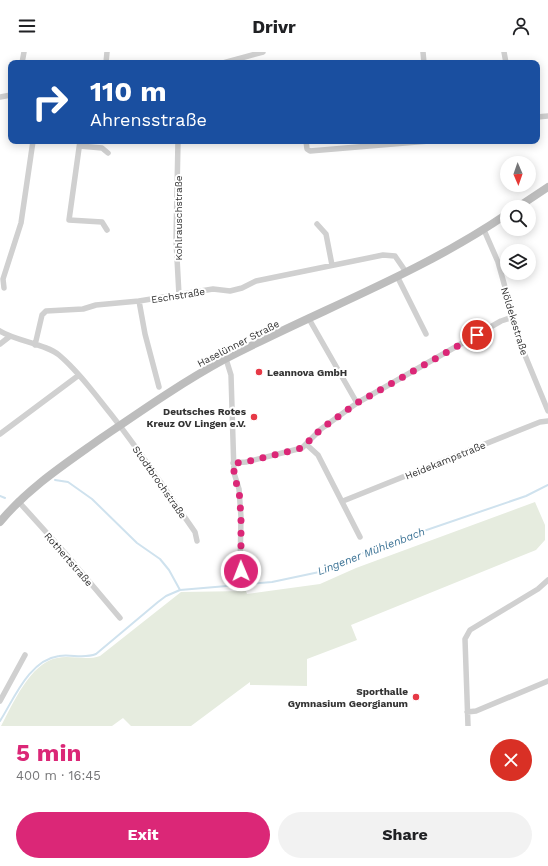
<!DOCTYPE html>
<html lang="en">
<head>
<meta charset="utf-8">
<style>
	body { margin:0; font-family:"Work Sans",sans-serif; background:#f2f2f2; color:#202124; height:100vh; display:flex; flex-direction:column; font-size:15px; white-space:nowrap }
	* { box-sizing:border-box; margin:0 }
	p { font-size:13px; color:#757577 }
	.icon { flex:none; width:22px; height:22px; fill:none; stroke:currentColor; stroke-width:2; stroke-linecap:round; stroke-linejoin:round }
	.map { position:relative; height:674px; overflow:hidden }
	.panel { display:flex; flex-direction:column; background:#fff; flex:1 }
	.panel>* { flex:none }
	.hud { position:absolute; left:8px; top:8px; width:532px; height:84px; border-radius:8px; box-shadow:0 2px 10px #0003; background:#1a4fa0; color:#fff; overflow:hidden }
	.needle { width:26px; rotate:178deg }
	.fabs { position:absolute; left:500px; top:104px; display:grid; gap:8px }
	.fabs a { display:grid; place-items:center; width:36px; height:36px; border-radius:50%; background:#fff; box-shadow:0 2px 10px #0003; font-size:20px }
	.pin { position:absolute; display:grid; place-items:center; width:34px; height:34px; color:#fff; margin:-17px; border:2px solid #fff; border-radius:50%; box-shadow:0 1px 4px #0007 }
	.me { position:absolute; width:44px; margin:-22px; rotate:359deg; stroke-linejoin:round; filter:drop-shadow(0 0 3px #0008) }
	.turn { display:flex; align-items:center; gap:14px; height:84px; padding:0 16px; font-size:18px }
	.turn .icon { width:52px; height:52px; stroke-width:2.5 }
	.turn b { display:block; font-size:28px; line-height:34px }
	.round { display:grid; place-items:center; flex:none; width:42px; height:42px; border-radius:21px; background:#f2f2f2 }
	.head { display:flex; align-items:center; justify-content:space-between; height:68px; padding:0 16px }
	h1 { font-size:24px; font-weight:700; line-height:30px; color:#db2777 }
	.cta { display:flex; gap:8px; margin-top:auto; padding:8px 16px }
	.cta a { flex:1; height:46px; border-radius:24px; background:#db2777; color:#fff; font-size:16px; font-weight:700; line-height:46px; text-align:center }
	.cta a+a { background:#f2f2f2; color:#202124 }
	header { display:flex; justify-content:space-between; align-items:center; height:52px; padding:0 16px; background:#fff; font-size:18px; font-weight:700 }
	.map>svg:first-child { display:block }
	.green { fill:#e6ecdf }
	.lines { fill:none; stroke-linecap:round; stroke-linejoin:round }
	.stream { stroke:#cfe2ee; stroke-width:2 }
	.street { stroke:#d0d0d0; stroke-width:5.5 }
	.secondary { stroke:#bdbdbd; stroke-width:8 }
	.route { stroke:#db2777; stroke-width:7; stroke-dasharray:0 12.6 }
	.poi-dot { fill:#e63946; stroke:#fff; stroke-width:1.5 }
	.labels { text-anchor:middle; stroke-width:4; stroke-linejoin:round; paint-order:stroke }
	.street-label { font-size:10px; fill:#333; stroke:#fff }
	.poi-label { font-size:10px; font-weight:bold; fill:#333; stroke:#fff; text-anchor:end }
	.water-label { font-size:11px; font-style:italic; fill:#3f7597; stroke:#fff }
</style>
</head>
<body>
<header><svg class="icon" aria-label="menu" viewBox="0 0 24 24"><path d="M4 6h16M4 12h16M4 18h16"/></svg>Drivr<svg class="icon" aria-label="person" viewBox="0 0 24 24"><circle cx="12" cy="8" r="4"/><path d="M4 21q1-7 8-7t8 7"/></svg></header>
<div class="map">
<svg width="548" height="674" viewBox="0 0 548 674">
	<rect width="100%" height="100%" fill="#fff"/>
	<!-- green -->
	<path class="green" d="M535 450 545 473V488L536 498 351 573 357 588 307 607V634L250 633V630L191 674H131L123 666 112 674H1C13 652 30 611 57 606 71 603 86 609 100 604L181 540 246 539 247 542 320 532 356 516Z"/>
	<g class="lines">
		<!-- stream -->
		<path class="stream" d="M55 428 68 430 92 447 137 491 160 507 169 518 180 538
			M0 444 5 446
			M0 669C14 647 29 608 59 604 71 602 84 607 96 602L158 550 166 544 180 538 272 530 324 519 374 496 526 444 548 433"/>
		<!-- street -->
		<path class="street" d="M423 0 424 11
			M504 0 506 11
			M22 11 24 0
			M106 11 107 0
			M223 11 263 0
			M0 45 11 43
			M537 65 548 64
			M80 89 69 168 102 170 107 178
			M178 89 176 188 179 243
			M306 89 307 97 310 99 429 89
			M80 94 102 96 108 101
			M317 172 326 182 332 213
			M484 178 498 210 522 296 548 359
			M397 224 426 282
			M4 236 3 227 21 171 33 89
			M139 249 145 282 159 335
			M309 267 357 351
			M0 279C16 289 46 292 59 303 78 319 94 341 110 361 140 399 167 440 195 480L197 489
			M0 292 9 285
			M35 293 42 263 46 259 83 257 96 253 139 249 213 237 230 239 242 236 256 229 383 203 395 204 406 220
			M226 307 231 323 234 421 239 437 241 465 240 516 243 521
			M0 382 79 323
			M307 393 318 403 360 485
			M233 411 246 410 302 396 321 377 357 351 501 269 513 265
			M18 449 65 501 120 566
			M343 449 540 370 548 369
			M0 649 25 603
			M467 660 476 659 548 629
			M468 674 465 587 470 578 538 537 548 528"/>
		<!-- secondary -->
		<path class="secondary" d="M518 155 548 135
			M0 470C28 436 65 412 100 387 141 359 181 331 225 307 319 258 419 222 507 162"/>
	</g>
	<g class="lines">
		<!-- route -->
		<path class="route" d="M241 519V465L239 437 234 426V411L246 410 302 396 321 377 357 351 477 283"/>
	</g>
	<!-- markers -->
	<g class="poi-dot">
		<circle cx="259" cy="320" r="4"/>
		<circle cx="254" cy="365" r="4"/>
		<circle cx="416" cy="645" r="4"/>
	</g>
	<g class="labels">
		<!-- street labels -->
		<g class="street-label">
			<text transform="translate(178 166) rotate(-90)" y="4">Kohlrauschstraße</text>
			<text transform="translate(178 243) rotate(-9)" y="4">Eschstraße</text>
			<text transform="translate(515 269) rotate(73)" y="4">Nöldekestraße</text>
			<text transform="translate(238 291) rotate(-27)" y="4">Haselünner Straße</text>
			<text transform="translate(445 408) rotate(-22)" y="4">Heidekampstraße</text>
			<text transform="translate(160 430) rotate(55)" y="4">Stodtbrochstraße</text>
			<text transform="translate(69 507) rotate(49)" y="4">Rothertstraße</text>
		</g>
		<!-- poi labels -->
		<g class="poi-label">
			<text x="267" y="324" text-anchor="start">Leannova GmbH</text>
			<text x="246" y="363">Deutsches Rotes<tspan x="246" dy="12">Kreuz OV Lingen e.V.</tspan></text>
			<text x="408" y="643">Sporthalle<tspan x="408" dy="12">Gymnasium Georgianum</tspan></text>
		</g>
		<!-- water labels -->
		<g class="water-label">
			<text transform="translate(371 499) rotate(-21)" y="4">Lingener Mühlenbach</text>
		</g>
	</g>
</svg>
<div class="fabs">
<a><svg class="needle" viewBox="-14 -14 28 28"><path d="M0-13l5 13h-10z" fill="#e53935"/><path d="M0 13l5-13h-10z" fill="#757577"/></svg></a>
<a><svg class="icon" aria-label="search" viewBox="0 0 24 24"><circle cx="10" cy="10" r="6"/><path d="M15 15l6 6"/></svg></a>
<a><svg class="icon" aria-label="layers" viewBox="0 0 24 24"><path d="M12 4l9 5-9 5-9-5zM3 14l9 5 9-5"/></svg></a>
</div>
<div class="pin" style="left:477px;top:283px;background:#d93025"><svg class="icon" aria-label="arrive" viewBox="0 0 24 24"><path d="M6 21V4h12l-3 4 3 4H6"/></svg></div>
<svg class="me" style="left:241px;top:519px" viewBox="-20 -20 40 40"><circle r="17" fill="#db2777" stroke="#fff" stroke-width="3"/><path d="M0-11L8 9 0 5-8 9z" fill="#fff"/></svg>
<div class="hud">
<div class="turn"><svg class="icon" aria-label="right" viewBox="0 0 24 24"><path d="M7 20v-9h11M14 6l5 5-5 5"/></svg><div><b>110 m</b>Ahrensstraße</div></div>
</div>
</div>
<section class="panel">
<div class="head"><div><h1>5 min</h1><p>400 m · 16:45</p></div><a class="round" style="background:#d93025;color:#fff"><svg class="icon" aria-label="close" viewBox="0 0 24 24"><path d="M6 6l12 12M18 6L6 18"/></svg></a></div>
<div class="cta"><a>Exit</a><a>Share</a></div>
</section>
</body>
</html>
